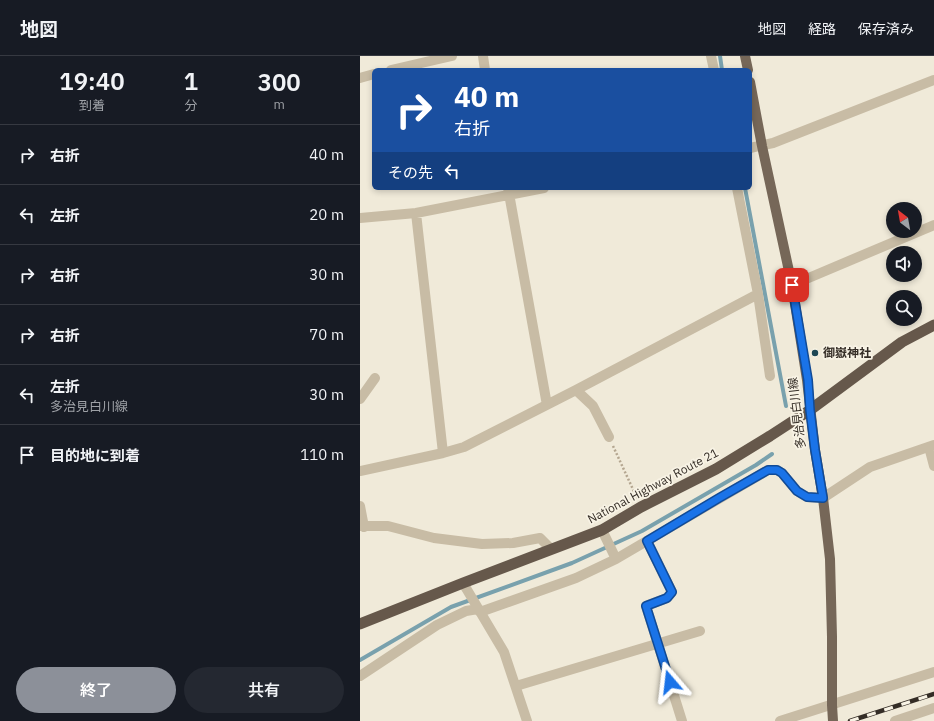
<!DOCTYPE html>
<html lang="ja">
<head>
<meta charset="utf-8">
<style>
	body { margin:0; font-family:"IBM Plex Sans","Noto Sans JP",sans-serif; background:#242831; color:#f1f3f6; height:100vh; display:flex; flex-direction:column; font-size:15px; white-space:nowrap }
	* { box-sizing:border-box; margin:0 }
	p { font-size:13px; color:#9ea1a6 }
	.icon { flex:none; width:22px; height:22px; fill:none; stroke:currentColor; stroke-width:2; stroke-linecap:round; stroke-linejoin:round }
	.map { position:relative; flex:1; overflow:hidden }
	.drawer { display:flex; flex-direction:column; background:#171b24; width:360px }
	.drawer>* { flex:none }
	.banner { position:absolute; left:12px; top:12px; width:380px; height:122px; border-radius:6px; box-shadow:0 2px 6px #0003; background:#1a4fa0; color:#fff; overflow:hidden }
	.needle { width:26px; rotate:329deg }
	.controls { position:absolute; left:526px; top:146px; display:grid; gap:8px }
	.controls a { display:grid; place-items:center; width:36px; height:36px; border-radius:50%; background:#171b24; box-shadow:0 2px 6px #0003; font-size:20px }
	.pin { position:absolute; display:grid; place-items:center; width:34px; height:34px; color:#fff; margin:-17px; border-radius:8px; box-shadow:0 2px 6px #0006 }
	.me { position:absolute; width:44px; margin:-22px; rotate:343deg; stroke-linejoin:round; filter:drop-shadow(0 0 3px #0008) }
	.turn { display:flex; align-items:center; gap:14px; height:84px; padding:0 16px; font-size:18px }
	.turn .icon { width:52px; height:52px; stroke-width:2.5 }
	.turn b { display:block; font-size:28px; line-height:34px }
	.then { display:flex; align-items:center; height:38px; padding:0 16px; background:#0003; gap:8px; font-size:15px }
	.eta { display:flex; justify-content:space-evenly; align-items:center; height:68px; text-align:center }
	.eta b { font-size:24px; font-weight:600; line-height:28px }
	.button { display:flex; gap:8px; margin-top:auto; padding:8px 16px }
	.button a { flex:1; height:46px; border-radius:24px; background:#8c9099; color:#fff; font-size:16px; font-weight:600; line-height:46px; text-align:center }
	.button a+a { background:#242831; color:#f1f3f6 }
	ul { padding:0; list-style:none }
	li { display:flex; align-items:center; gap:12px; height:60px; padding:0 16px; border-top:1px solid #363941 }
	li div { flex:1 }
	li b { display:block; font-size:15px }
	li em { font-style:normal }
	header { display:flex; align-items:center; gap:24px; box-sizing:border-box; height:56px; padding:0 20px; background:#171b24; border-bottom:1px solid #363941 }
	header strong { font-size:19px }
	nav { display:flex; gap:22px; margin-inline-start:auto; font-size:14px }
	main { display:flex; flex:1; min-height:0 }
	.map>svg:first-child { display:block }
	.lines { fill:none; stroke-linecap:round; stroke-linejoin:round }
	.stream { stroke:#79a1ad; stroke-width:4 }
	.path { stroke:#b4a690; stroke-width:2.5; stroke-dasharray:2 2; stroke-linecap:butt }
	.minor { stroke:#c8bca5; stroke-width:10 }
	.primary { stroke:#766758; stroke-width:10 }
	.trunk { stroke:#66584b; stroke-width:11 }
	.rail-casing { stroke:#342d26; stroke-width:4.5 }
	.rail { stroke:#f8f3e5; stroke-width:3; stroke-dasharray:9; stroke-linecap:butt }
	.route-casing { stroke:#114b97; stroke-width:10 }
	.route { stroke:#1a73e8; stroke-width:7 }
	.poi-dot { fill:#1d4654; stroke:#f8f3e5; stroke-width:1.5 }
	.labels { text-anchor:middle; stroke-width:3.5; stroke-linejoin:round; paint-order:stroke }
	.poi-label { font-size:12px; font-weight:bold; fill:#342d26; stroke:#f8f3e5; text-anchor:start }
	.street-label { font-size:12px; fill:#342d26; stroke:#f8f3e5 }
</style>
</head>
<body>
<header>
<strong>地図</strong>
<nav><a>地図</a><a>経路</a><a>保存済み</a></nav>
</header>
<main>
<section class="drawer">
<div class="eta">
<div><b>19:40</b><p>到着</p></div>
<div><b>1</b><p>分</p></div>
<div><b>300</b><p>m</p></div>
</div>
<ul>
<li><svg class="icon" aria-label="right" viewBox="0 0 24 24"><path d="M7 20v-9h11M14 6l5 5-5 5"/></svg><div><b>右折</b></div><em>40 m</em></li>
<li><svg class="icon" aria-label="left" viewBox="0 0 24 24"><path d="M17 20v-9H6M10 6l-5 5 5 5"/></svg><div><b>左折</b></div><em>20 m</em></li>
<li><svg class="icon" aria-label="right" viewBox="0 0 24 24"><path d="M7 20v-9h11M14 6l5 5-5 5"/></svg><div><b>右折</b></div><em>30 m</em></li>
<li><svg class="icon" aria-label="right" viewBox="0 0 24 24"><path d="M7 20v-9h11M14 6l5 5-5 5"/></svg><div><b>右折</b></div><em>70 m</em></li>
<li><svg class="icon" aria-label="left" viewBox="0 0 24 24"><path d="M17 20v-9H6M10 6l-5 5 5 5"/></svg><div><b>左折</b><p>多治見白川線</p></div><em>30 m</em></li>
<li><svg class="icon" aria-label="arrive" viewBox="0 0 24 24"><path d="M6 21V4h12l-3 4 3 4H6"/></svg><div><b>目的地に到着</b></div><em>110 m</em></li>
</ul>
<div class="button"><a>終了</a><a>共有</a></div>
</section>
<div class="map">
<svg width="574" height="665" viewBox="0 0 574 665">
	<rect width="100%" height="100%" fill="#f0ead9"/>
	<g class="lines">
		<!-- stream -->
		<path class="stream" d="M360 0 362 14
			M385 132 426 350
			M0 604 91 551 212 507 282 475 396 409 412 398"/>
		<!-- path -->
		<path class="path" d="M253 390 277 442"/>
		<!-- minor -->
		<path class="minor" d="M123 0 125 14
			M351 0 354 14
			M31 14 92 0
			M0 22 14 18
			M390 92 413 87 574 24
			M148 132 187 349
			M377 132 398 238 410 320
			M56 157 83 397
			M0 162 56 157 184 132
			M432 229 574 169
			M216 334 233 350 249 381
			M0 343 15 322
			M569 391 574 410
			M0 415 83 397 104 391 216 334 398 238
			M0 450 4 471
			M0 470H28L74 482 122 488 153 487 180 482 191 493
			M242 474 256 503
			M287 485 312 536 307 542 286 550 322 665
			M103 527 144 596 167 665
			M120 556 216 522 256 503 408 414H417L422 417 437 435 447 441 463 442 510 411 574 389
			M0 620 77 569 106 555 118 553
			M156 630 340 575
			M420 665 574 616
			M535 665 574 652"/>
		<!-- primary -->
		<path class="primary" d="M385 0 388 14
			M390 26 402 90 432 229 447 324 455 394 463 442 470 503 472 581V649L473 665"/>
		<!-- trunk -->
		<path class="trunk" d="M0 568 103 527 242 474 281 451 356 413 410 380 450 354 542 286 574 269"/>
		<!-- rail casing -->
		<g class="rail-casing">
			<path id="rail" d="M490 665 574 638"/>
		</g>
		<!-- rail -->
		<use href="#rail" class="rail"/>
	</g>
	<g class="lines">
		<!-- route casing -->
		<g class="route-casing">
			<path id="route" d="M310 626 286 550 307 542 312 536 287 485 359 442 408 414H417L422 417 437 435 447 441 463 442 455 394 450 354 448 324 432 229"/>
		</g>
		<!-- route -->
		<use href="#route" class="route"/>
	</g>
	<!-- markers -->
	<circle class="poi-dot" cx="455" cy="297" r="4"/>
	<g class="labels">
		<!-- poi labels -->
		<g class="poi-label">
			<text x="463" y="301">御嶽神社</text>
		</g>
		<!-- street labels -->
		<g class="street-label">
			<text transform="translate(437 357) rotate(-97)" y="4">多治見白川線</text>
			<text transform="translate(293 430) rotate(-28)" y="4">National Highway Route 21</text>
		</g>
	</g>
</svg>
<div class="controls">
<a><svg class="needle" viewBox="-14 -14 28 28"><path d="M0-13l5 13h-10z" fill="#e53935"/><path d="M0 13l5-13h-10z" fill="#9ea1a6"/></svg></a>
<a><svg class="icon" aria-label="sound" viewBox="0 0 24 24"><path d="M4 9h4l5-4v14l-5-4H4zM17 9q2 3 0 6"/></svg></a>
<a><svg class="icon" aria-label="search" viewBox="0 0 24 24"><circle cx="10" cy="10" r="6"/><path d="M15 15l6 6"/></svg></a>
</div>
<div class="pin" style="left:432px;top:229px;background:#d93025"><svg class="icon" aria-label="arrive" viewBox="0 0 24 24"><path d="M6 21V4h12l-3 4 3 4H6"/></svg></div>
<svg class="me" style="left:310px;top:626px" viewBox="-20 -20 40 40"><path d="M0-17L14 15 0 8-14 15z" fill="#1a73e8" stroke="#fff" stroke-width="4"/></svg>
<div class="banner">
<div class="turn"><svg class="icon" aria-label="right" viewBox="0 0 24 24"><path d="M7 20v-9h11M14 6l5 5-5 5"/></svg><div><b>40 m</b>右折</div></div>
<div class="then">その先<svg class="icon" aria-label="left" viewBox="0 0 24 24"><path d="M17 20v-9H6M10 6l-5 5 5 5"/></svg></div>
</div>
</div>
</main>
</body>
</html>
